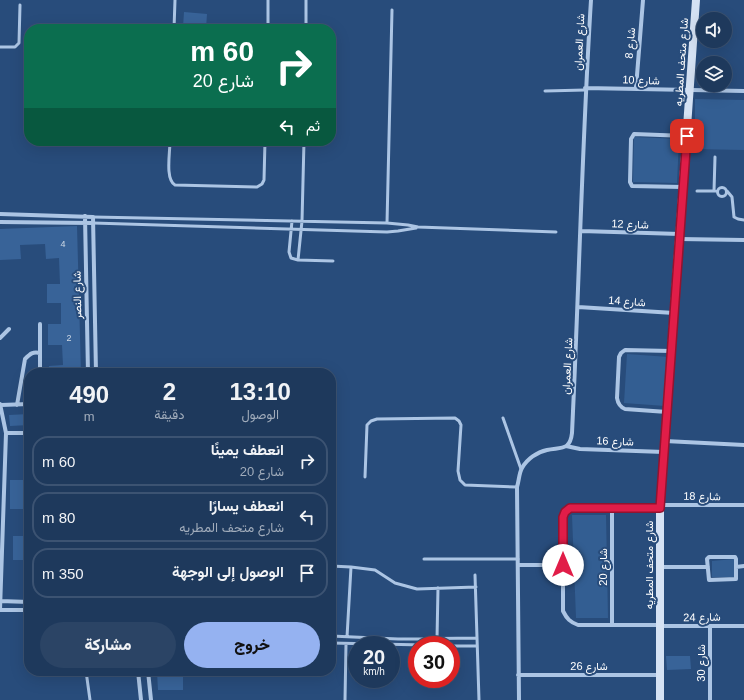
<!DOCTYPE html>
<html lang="ar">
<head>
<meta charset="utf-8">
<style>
	body { margin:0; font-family:Arial,Vazirmatn,sans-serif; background:#2b4465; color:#f1f3f6; direction:rtl; height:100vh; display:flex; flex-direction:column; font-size:15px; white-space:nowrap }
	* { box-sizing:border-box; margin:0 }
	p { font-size:13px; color:#a1acbb }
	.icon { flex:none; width:22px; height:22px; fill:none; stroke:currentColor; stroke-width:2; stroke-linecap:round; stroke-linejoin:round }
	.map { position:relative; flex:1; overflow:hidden; direction:ltr }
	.panel { position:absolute; left:24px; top:368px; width:312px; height:308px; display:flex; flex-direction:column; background:#1e395c; border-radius:16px; box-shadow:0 4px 16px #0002,0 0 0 1px #3c5372; direction:rtl }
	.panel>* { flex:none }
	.banner { position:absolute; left:24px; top:24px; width:312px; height:122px; border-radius:16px; box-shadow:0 4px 16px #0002,0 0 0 1px #3c5372; direction:rtl; background:#0b6e4f; color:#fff; overflow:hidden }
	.buttons { position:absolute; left:696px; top:12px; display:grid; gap:8px }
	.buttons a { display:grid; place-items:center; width:36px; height:36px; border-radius:50%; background:#1e395c; box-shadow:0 4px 16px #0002,0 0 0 1px #3c5372; font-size:20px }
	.speed { position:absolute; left:348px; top:636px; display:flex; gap:8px; font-size:20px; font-weight:700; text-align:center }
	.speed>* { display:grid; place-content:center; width:52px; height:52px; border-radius:50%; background:#1e395c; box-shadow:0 4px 16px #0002,0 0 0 1px #3c5372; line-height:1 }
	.speed small { font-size:10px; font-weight:400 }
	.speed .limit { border:6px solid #d22; background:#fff; color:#111 }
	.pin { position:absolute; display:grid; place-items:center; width:34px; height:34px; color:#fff; margin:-17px; border-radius:8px; box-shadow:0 2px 6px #0006 }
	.me { position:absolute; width:44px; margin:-22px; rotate:0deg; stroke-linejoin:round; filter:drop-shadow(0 0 3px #0008) }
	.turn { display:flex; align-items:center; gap:14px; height:84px; padding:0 16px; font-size:18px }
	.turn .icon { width:52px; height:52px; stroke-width:2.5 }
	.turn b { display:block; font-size:28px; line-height:34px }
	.then { display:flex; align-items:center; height:38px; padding:0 16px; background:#0003; gap:8px; font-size:15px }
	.eta { display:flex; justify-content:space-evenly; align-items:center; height:68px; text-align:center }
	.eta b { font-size:24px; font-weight:800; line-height:28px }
	.primary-button { display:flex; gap:8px; margin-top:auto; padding:8px 16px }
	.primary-button a { flex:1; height:46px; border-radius:24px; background:#95b2f1; color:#111; font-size:16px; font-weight:800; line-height:46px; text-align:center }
	.primary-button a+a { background:#2b4465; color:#f1f3f6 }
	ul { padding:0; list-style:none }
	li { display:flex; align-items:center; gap:12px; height:50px; margin:0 8px 6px; padding:0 8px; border:2px solid #3c5372; border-radius:16px }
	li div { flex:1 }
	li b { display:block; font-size:15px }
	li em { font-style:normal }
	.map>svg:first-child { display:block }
	.green { fill:#335e92 }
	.building { fill:#386398 }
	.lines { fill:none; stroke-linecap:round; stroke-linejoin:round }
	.lane { stroke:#acc5e4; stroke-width:3 }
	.street { stroke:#acc5e4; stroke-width:4 }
	.secondary { stroke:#d5e2f4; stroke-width:8 }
	.route-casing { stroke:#92132f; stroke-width:10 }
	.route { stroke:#e11d48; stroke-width:7 }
	.labels { text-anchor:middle; stroke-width:4; stroke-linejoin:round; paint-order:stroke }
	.number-label { font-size:9px; fill:#cdd8e5 }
	.street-label { font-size:11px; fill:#fff; stroke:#284c7b }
</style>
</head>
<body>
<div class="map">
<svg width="744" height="700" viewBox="0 0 744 700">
	<rect width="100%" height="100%" fill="#284c7b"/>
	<!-- green -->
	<path class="green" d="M695 99 744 100V150L695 149Z
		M634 137 679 139 677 183 633 182Z
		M627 354 669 357 665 406 624 403Z
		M572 515H606L608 618H576Z
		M734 559 735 577H712V561Z"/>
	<!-- building -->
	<path class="building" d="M184 12 207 14 206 29 183 27Z
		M77 226 81 373H49V366L63 365 62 345H48V324H61V303H47V284H60L59 258 46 259 45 244 20 245 21 259 0 260V229Z
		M29 414V425L10 426 9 415Z
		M10 480H29V509H10Z
		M13 536H29V560H13Z
		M666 656H690L691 669 667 670Z
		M157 671H183V690H158Z"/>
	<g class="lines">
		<!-- lane -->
		<path class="lane" d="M174 29 175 0
			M268 29V0
			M306 29V0
			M0 47H15L19 43 20 5
			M545 91 585 90
			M170 141C170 153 165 179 175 185L257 187 262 184 264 180 265 141
			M717.5 192a4.5 4.5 0 1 1 9 0a4.5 4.5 0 1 1-9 0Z
			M697 191H715
			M714 191 715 157
			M727 191 732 197 734 217 738 219 744 220
			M93 217 387 223 408 225 418 227 556 232
			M292 221 289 252 291 258 298 260 333 261
			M93 223 387 232 398 231 416 228
			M387 223 392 10
			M298 260 302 221 304 141
			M503 418 521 469
			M365 477 367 425 371 421 377 419 455 418 459 421 461 425 458 471 460 480 465 485 517 487
			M424 559H518
			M331 566 351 567 375 570 395 583 417 589 476 587
			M475 575 479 700
			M331 636 398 639 477 638
			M347 637 351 567
			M437 639 438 588
			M331 643 424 645
			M451 646H477
			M86 671 90 700
			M345 700 346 644"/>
		<!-- street -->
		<path class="street" d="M585 88 744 91
			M636 88 643 0
			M683 187 632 186 630 182 631 139 634 134 686 136
			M0 214 93 217 96 373
			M85 216 88 373
			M0 222 92 223
			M581 231 680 234
			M679 239 744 240
			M578 307 674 313
			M40 324V373
			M0 338 9 329
			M0 404 6 433 0 610
			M1 405 29 404
			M17 405 25 359C30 354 33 351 40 353
			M667 412 625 409C620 407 618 404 617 398L619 357 621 353 625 350 671 351
			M6 433H29
			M665 441 744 445
			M566 446 580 449 664 452
			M660 505H744
			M612 508V625
			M709 557H735L736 559V579L709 580 707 559Z
			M518 565H563
			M660 567H708
			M736 567 744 566
			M0 601 29 602
			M0 610H29
			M660 625H578C570 622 567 619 563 611V517L565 512 570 508H660
			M660 626H744
			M138 671 141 700
			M148 671 151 700
			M518 675H660
			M519 700 517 487C519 481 519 473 522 468 527 459 537 452 547 450 561 447 570 451 572 433 579 288 582 144 591 0
			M710 700V626"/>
		<!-- secondary -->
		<path class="secondary" d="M660 700V508L696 0"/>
	</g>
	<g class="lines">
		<!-- route casing -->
		<g class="route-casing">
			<path id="route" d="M563 565V517L565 512 570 508H660L687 136"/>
		</g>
		<!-- route -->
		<use href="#route" class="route"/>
	</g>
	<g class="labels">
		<!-- number labels -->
		<g class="number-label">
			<text x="63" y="247">4</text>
			<text x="69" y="341">2</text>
		</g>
		<!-- street labels -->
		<g class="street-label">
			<text transform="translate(579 42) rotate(-87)" y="4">شارع العمران</text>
			<text transform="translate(630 43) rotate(-85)" y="4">شارع 8</text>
			<text transform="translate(681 62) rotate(-86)" y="4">شارع متحف المطريه</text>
			<text transform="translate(641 80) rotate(2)" y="4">شارع 10</text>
			<text transform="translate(630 224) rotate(2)" y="4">شارع 12</text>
			<text transform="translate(77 295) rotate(-91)" y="4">شارع النصر</text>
			<text transform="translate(627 301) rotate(4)" y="4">شارع 14</text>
			<text transform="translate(567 366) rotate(-87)" y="4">شارع العمران</text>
			<text transform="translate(615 441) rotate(2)" y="4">شارع 16</text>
			<text transform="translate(702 496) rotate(1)" y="4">شارع 18</text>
			<text transform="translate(649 565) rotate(-90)" y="4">شارع متحف المطريه</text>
			<text transform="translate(603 567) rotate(-90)" y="4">شارع 20</text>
			<text transform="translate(702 617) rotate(-1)" y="4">شارع 24</text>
			<text transform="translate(701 663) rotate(-90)" y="4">شارع 30</text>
			<text x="589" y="670">شارع 26</text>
		</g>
	</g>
</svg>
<div class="buttons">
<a><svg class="icon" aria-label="sound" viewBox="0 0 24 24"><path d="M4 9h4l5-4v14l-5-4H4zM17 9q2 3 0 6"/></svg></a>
<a><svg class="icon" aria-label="layers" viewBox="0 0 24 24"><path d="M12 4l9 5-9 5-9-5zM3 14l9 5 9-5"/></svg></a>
</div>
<div class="speed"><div>20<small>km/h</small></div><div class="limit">30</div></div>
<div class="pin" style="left:687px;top:136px;background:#d93025"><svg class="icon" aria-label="arrive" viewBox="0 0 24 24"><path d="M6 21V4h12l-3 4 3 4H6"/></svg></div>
<svg class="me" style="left:563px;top:565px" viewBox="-20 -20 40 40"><circle r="19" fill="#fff"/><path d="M0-13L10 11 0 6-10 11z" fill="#e11d48"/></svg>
<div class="banner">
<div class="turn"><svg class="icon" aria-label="right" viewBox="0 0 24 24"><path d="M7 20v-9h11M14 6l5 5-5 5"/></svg><div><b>60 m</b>شارع 20</div></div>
<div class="then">ثم<svg class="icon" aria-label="left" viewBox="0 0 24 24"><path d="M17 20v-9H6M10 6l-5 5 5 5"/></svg></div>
</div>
<section class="panel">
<div class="eta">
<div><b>13:10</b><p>الوصول</p></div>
<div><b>2</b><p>دقيقة</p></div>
<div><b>490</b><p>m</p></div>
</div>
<ul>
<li><svg class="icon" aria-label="right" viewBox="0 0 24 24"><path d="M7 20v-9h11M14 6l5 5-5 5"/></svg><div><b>انعطف يمينًا</b><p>شارع 20</p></div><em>60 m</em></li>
<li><svg class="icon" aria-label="left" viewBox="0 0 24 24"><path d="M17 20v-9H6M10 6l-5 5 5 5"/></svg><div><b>انعطف يسارًا</b><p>شارع متحف المطريه</p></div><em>80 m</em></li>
<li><svg class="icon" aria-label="arrive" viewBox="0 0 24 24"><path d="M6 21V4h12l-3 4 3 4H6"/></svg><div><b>الوصول إلى الوجهة</b></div><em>350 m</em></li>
</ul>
<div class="primary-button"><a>خروج</a><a>مشاركة</a></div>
</section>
</div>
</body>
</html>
